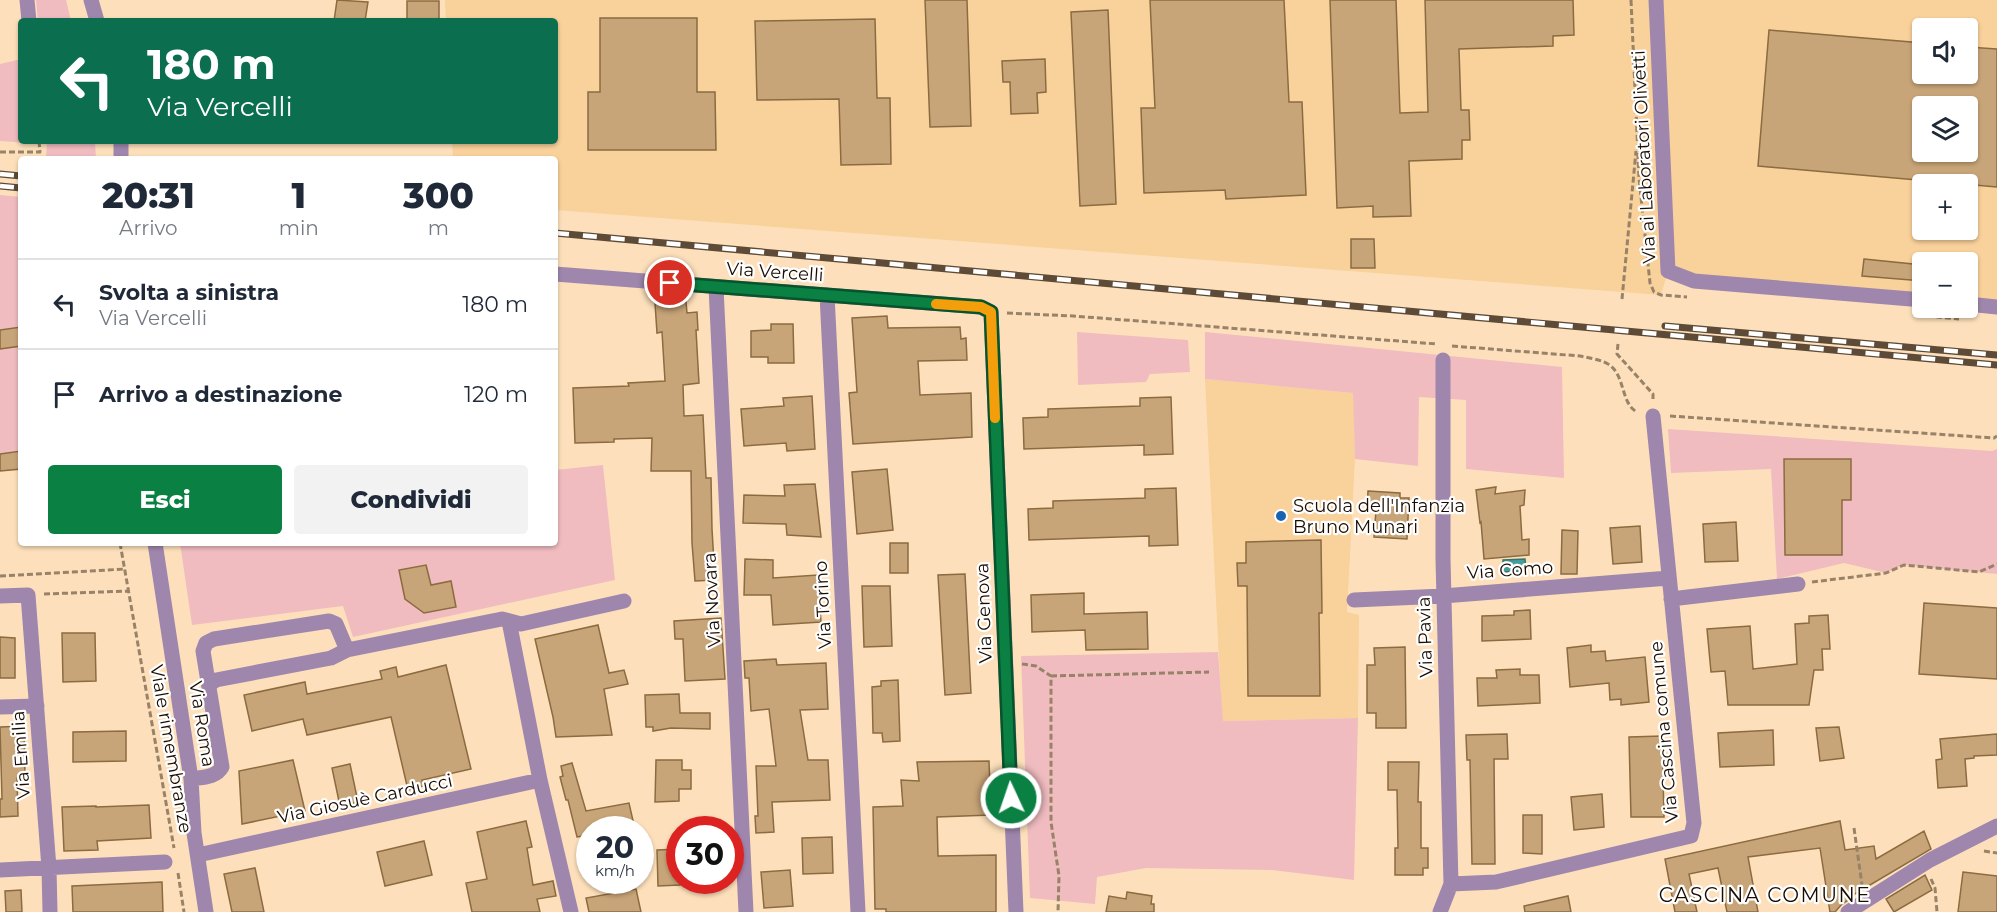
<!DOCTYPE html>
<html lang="it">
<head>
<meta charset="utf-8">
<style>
	body { margin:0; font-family:Montserrat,sans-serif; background:#f2f2f3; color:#1f2937; height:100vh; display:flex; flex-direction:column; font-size:22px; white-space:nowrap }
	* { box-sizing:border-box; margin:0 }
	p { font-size:20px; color:#747a83 }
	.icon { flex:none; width:33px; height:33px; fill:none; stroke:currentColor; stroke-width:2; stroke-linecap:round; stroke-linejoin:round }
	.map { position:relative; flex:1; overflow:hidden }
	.drawer { position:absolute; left:18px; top:156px; width:540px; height:390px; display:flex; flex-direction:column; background:#fff; border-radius:6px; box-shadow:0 2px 4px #0004 }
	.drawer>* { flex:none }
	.hud { position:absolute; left:18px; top:18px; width:540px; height:126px; border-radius:6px; box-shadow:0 2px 4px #0004; background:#0b6e4f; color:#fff; overflow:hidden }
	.tools { position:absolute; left:1912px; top:18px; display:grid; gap:12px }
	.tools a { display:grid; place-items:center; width:66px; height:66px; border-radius:6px; background:#fff; box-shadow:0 2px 4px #0004; font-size:30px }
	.speed { position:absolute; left:576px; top:816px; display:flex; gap:12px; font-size:30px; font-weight:700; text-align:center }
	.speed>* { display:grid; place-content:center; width:78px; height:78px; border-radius:50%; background:#fff; box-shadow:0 2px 4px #0004; line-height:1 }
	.speed small { font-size:15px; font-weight:400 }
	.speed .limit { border:9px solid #d22; background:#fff; color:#111 }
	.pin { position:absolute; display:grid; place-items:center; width:51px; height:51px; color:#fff; margin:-26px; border:3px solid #fff; border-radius:50%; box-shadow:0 2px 6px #0007 }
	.me { position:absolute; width:66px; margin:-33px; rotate:357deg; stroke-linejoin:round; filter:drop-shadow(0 0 4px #0008) }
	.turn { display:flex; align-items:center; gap:21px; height:126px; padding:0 30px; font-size:27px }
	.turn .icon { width:78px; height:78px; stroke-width:2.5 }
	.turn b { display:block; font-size:42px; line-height:51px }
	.eta { display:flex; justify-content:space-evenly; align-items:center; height:102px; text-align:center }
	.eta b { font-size:36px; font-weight:800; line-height:42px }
	.cta { display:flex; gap:12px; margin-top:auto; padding:12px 30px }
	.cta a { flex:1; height:69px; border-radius:6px; background:#0b8043; color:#fff; font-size:24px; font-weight:800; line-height:69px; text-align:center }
	.cta a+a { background:#f2f2f3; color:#1f2937 }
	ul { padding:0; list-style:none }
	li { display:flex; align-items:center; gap:18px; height:90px; padding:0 30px; border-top:2px solid #e0e1e3 }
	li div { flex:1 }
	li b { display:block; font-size:22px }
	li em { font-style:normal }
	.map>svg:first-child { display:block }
	.built { fill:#f9d19b; fill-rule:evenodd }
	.green { fill:#f0bcc0 }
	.water { fill:#459d9c; stroke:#38726d; stroke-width:1.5 }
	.building { fill:#c8a578; stroke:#8b6b40; stroke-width:1.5; fill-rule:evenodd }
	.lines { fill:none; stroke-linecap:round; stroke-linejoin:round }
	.path { stroke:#988268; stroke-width:3; stroke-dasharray:6 3; stroke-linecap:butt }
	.minor { stroke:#9f86ad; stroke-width:15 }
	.rail-casing { stroke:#5d4b38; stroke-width:7 }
	.rail { stroke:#fff; stroke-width:4.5; stroke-dasharray:14; stroke-linecap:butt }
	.route-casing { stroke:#07532c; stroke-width:15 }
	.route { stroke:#0b8043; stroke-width:10 }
	.slow { stroke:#f59e0b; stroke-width:10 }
	.poi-dot { fill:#1864b3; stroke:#fff; stroke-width:2 }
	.labels { text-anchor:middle; stroke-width:4.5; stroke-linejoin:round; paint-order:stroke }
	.street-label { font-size:18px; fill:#190c00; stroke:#fff }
	.poi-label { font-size:18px; fill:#190c00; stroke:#fff; text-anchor:start }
	.neighbourhood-label { font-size:20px; letter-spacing:1.5px; fill:#190c00; stroke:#fff }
</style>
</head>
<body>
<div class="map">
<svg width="1997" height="912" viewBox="0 0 1997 912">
	<rect width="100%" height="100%" fill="#fde0bb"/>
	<!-- built -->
	<path class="built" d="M445 0H1997V307L1968 304V262H1923V300L1668 271 1661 295 555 210V159H453L452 141H555V21H446ZM1923 28H1968V74H1923ZM1923 106H1968V152H1923ZM1923 184H1968V230H1923Z
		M1205 379 1354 393 1355 459 1347 612 1359 615 1358 718 1222 721Z"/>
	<!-- green -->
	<path class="green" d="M36 0H66L71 21H38Z
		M21 59V141H28V143L0 141V64Z
		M47 141H95L96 159H46Z
		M0 195 21 197V469L0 471Z
		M1077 332 1188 340 1190 372 1150 374 1146 382 1078 385Z
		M1205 332 1562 367 1564 478 1466 469V400L1419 397 1418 466 1355 459 1353 393 1205 379Z
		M1668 429 1992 451 1997 449V574L1904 565 1886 573 1844 563 1777 579 1771 469 1671 473Z
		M603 465 615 580 353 637 343 606 192 625 180 543H555V470Z
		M1218 652 1223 721 1358 718 1354 880 1272 870 1146 868 1097 877 1095 904 1030 898 1021 656Z"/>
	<!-- water -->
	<path class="water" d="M1525 559 1526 571 1503 572V560Z"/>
	<!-- building -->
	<path class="building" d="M337 0 368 2 365 21H334Z
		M925 0H967L971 126 930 127Z
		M1150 0H1284L1289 102H1302L1306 195 1226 199 1225 190 1144 193 1141 108H1155Z
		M1330 0H1396L1400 113 1428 112 1425 0H1573L1574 35 1553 36V46L1459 49 1461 110H1469L1470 140H1462V159L1409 161 1411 216 1373 217V206L1337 208Z
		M407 1H439V21H407Z
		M1108 10 1116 204 1080 206 1071 12Z
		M600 18H697V92H715L716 150H588V92H600Z
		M875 19 877 98H890L891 164 841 165 839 99 757 100 755 21Z
		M1769 30 1923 43V74H1968V47L1997 49V187L1758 166ZM1923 106H1968V152H1923Z
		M1045 59 1046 92 1037 93 1038 113 1011 114 1010 82H1003L1002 61Z
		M1351 239H1374L1375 268H1351Z
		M1864 259 1923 265V281L1862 276Z
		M686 302 687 313 697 312 698 330H696L699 383 683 385 684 416 703 415 706 478H711L712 529 715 580 695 581 692 543 691 471H651L652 438 614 439V442L575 443 573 388 629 386 628 383 665 381 662 332 657 333 655 303Z
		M887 316 888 328 960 327 961 339 966 338 967 360 918 361 920 395 971 393 972 437 853 444 849 393 857 392 852 318Z
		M771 324H793L794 363H768V357H751V331L771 330Z
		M21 327V346L0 349V330Z
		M812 396 815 449 787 451 786 443 744 446 741 409 784 406 783 398Z
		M1171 397 1173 454 1144 455V445L1024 449 1023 418 1048 417V409L1140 406V398Z
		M21 451V469L0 471V454Z
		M1784 459H1851V500H1842V555H1785Z
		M887 469 893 530 857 534 852 472Z
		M815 484 821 537 787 535 786 524 743 523 744 495 785 496 784 485Z
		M1496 487 1495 494 1525 490 1524 505 1520 506 1522 540 1529 539V555L1484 559 1481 522 1480 523 1476 490Z
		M1176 488 1178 545 1149 546V536L1029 540 1028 509 1053 508V501L1145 498V489Z
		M1368 491 1400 493V498H1409L1407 539 1374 537 1376 510H1367Z
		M1736 522 1738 561 1705 562 1703 524Z
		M1640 526 1642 562 1613 564 1610 528Z
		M1562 530 1578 531 1577 574H1561Z
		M1321 540 1322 613H1319L1320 696H1248L1247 586H1238L1237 563H1246V542Z
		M890 543H908V573H890Z
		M745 559 773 560V578L818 575 821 622 773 625 771 595H744Z
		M426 565 431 585 451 581 456 607 424 613 405 599 399 570Z
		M965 574 971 693 945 695 938 575Z
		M862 586H890L892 646 864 647Z
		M1084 593V614L1147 612 1148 649 1086 650 1085 630 1032 632 1031 595Z
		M1924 603 1997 608V679L1919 674Z
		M1530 610 1531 639 1482 641V616L1514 615V611Z
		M1828 615 1830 649H1822L1823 670H1814L1809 705H1728L1725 671 1711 672 1707 629 1750 626 1753 669 1797 664 1795 624 1809 623V616Z
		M721 618 725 679 685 681 683 639H675L674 621Z
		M598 625 609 673 624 670 628 684 604 689 612 735 556 737 553 717 535 639Z
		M62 633H95L96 681 63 682Z
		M0 637 15 638V678H0Z
		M1591 645V652L1605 651 1606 661 1645 657 1649 702 1621 705V699L1610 700 1609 683 1570 687 1567 648Z
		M1405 647 1406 728H1376V713H1367V665H1375L1374 648Z
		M776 659 777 665 826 663 828 709 800 710 808 760H828L830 800 772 802 774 832 756 833 755 816H758L756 766H776L769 709 751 711 749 678H745L744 661Z
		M446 665 471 769 422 780 423 786 408 790 391 717 307 735 303 719 252 731 244 695 305 682 307 694 382 679 380 671 396 667 398 677Z
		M1520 669V675H1539L1540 703 1478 706 1477 678H1497L1496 670Z
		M898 680 900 741 883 742 882 733H873L872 687 881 686V681Z
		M679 694 680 713H710V729L671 728 653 731V727H646L645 695Z
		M24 726 25 777 17 778 18 816 0 817V799H2L0 727Z
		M1839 727 1844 758 1820 761 1816 728Z
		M1773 730 1774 765 1720 767 1718 733Z
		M126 731V761L73 762V732Z
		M1507 734 1508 759H1494L1495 864H1472L1470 760H1467L1466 735Z
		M1997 734V755L1974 756V758L1965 759 1967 786 1938 788 1936 760 1942 759 1940 739Z
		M1662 736 1664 817H1631L1629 737Z
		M293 760 305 811 242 824 239 771Z
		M656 760H682V770H691V789H679V801L655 802Z
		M989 761 991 815 937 817 938 856 996 855V912H886V909H875L873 807 903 806 901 780 919 781 917 762Z
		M1388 762H1419L1418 802H1421V848H1428V868H1423V875H1395V848H1398L1397 790H1388Z
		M572 763 586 811 629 803 634 825 612 830H590V835L577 837 568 800H566L560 777 563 776 561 766Z
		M350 764 358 802 340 806 332 768Z
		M1602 794 1604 827 1574 830 1571 797Z
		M149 805 151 838 97 841 98 850 64 851 62 807 96 806V807Z
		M1523 815H1542V854L1523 853Z
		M526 821 532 847 527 848 533 885 553 881 556 896 537 899 540 912H472L466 883 487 879 477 832Z
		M1840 821 1845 850 1874 846 1876 859 1924 831 1931 849 1853 895V897L1842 904 1835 912H1830L1820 848 1748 857 1758 912H1727L1718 868 1689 874 1697 912H1675L1665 859Z
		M832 837 833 873 803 874 802 838Z
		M424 841 432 875 385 886 377 852Z
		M680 849V885L658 886 657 850Z
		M255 868 264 912H232L224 874Z
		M790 870 793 906 764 908 761 872Z
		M1963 872 1997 876V912H1958Z
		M1925 875 1932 890 1894 912 1886 899Z
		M162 882 163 912H73L72 886Z
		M636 889 641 912H589L586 898Z
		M21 890 22 912H6L5 891Z
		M1127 892 1152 896 1151 904H1154V912H1106L1109 896 1126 899Z
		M1568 896 1571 912H1525L1524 906Z"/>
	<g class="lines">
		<!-- path -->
		<path class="path" d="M1631 0 1639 178 1650 283 1654 292 1661 295 1687 297
			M0 152H40L39 141
			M1622 299 1636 151
			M1007 313 1073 316 1437 344
			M1927 316 1959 319
			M1618 344 1617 354 1653 394V399
			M1452 346 1580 356C1589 358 1599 359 1608 364 1626 375 1620 403 1637 412
			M1670 416 1994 438 1997 436
			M120 543 174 848
			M0 576 125 569
			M1812 582 1886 573 1904 565 1979 572 1997 564
			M44 594 129 591
			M1022 664 1036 666 1051 676V822L1059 876 1058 912
			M1051 676 1209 672
			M1854 828 1862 885
			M1984 851 1997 853
			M178 873 184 912
			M1931 879 1935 888 1937 912"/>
		<!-- minor -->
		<path class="minor" d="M27 0 29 21
			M91 0 97 21
			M1656 0 1668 271 1694 281 1923 300
			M121 159V141
			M555 274 981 307 991 312 1016 912
			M716 287 746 912
			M827 295 858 912
			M1968 304 1997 307
			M155 543 191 779 194 833 206 912
			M0 596 28 595 49 868 50 912
			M1671 599 1798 584
			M1354 600 1443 596 1669 578
			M509 621 540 780 571 912
			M347 650 502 619 521 624 624 601
			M0 707 37 706
			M191 779C202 777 216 778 222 767L203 651 206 643 214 639 329 621 336 624 347 650 331 658 216 680 209 685
			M198 855 540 780
			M0 870 165 862
			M1451 884 1496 882 1691 836 1694 823 1653 416
			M1440 912 1451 884 1443 559V360
			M1848 912 1930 860 1997 826"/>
		<!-- rail casing -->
		<g class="rail-casing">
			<path id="rail" d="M0 174 21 176
				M0 186 21 188
				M555 233 1997 365
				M1665 326 1997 355"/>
		</g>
		<!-- rail -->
		<use href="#rail" class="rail"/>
	</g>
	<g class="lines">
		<!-- route casing -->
		<g class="route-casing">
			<path id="route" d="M670 283 981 307 991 312 1011 798"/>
		</g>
		<!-- route -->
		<use href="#route" class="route"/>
		<!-- slow -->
		<path class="slow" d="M936 304 981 307 991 312 995 418"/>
	</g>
	<!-- markers -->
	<circle class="poi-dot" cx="1281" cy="516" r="6"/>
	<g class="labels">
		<!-- street labels -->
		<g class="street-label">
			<text transform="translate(1644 157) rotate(-93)" y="6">Via ai Laboratori Olivetti</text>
			<text transform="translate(775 272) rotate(4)" y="6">Via Vercelli</text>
			<text transform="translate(1510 570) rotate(-4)" y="6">Via Como</text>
			<text transform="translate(712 600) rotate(-93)" y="6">Via Novara</text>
			<text transform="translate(823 605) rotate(-93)" y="6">Via Torino</text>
			<text transform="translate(984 613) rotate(-92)" y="6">Via Genova</text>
			<text transform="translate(1425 637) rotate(-92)" y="6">Via Pavia</text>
			<text transform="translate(202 724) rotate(81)" y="6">Via Roma</text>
			<text transform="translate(1664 732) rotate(-95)" y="6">Via Cascina comune</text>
			<text transform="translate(171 749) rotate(80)" y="6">Viale rimembranze</text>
			<text transform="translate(21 755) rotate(-94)" y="6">Via Emilia</text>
			<text transform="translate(365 799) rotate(-12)" y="6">Via Giosuè Carducci</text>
		</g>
		<!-- poi labels -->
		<g class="poi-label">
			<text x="1293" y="512">Scuola dell'Infanzia<tspan x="1293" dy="21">Bruno Munari</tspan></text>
		</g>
		<!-- neighbourhood labels -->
		<g class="neighbourhood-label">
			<text x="1765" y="902">CASCINA COMUNE</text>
		</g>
	</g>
</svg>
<div class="tools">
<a><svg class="icon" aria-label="sound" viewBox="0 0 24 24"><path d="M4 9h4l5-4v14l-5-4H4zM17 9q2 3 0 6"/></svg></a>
<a><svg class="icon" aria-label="layers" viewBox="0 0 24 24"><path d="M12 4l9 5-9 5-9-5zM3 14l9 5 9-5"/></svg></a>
<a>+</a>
<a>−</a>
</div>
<div class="speed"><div>20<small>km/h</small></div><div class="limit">30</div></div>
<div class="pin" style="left:670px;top:283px;background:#d93025"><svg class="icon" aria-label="arrive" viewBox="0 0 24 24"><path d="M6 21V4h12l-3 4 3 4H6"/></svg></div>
<svg class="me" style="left:1011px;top:798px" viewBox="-20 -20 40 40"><circle r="17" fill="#0b8043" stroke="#fff" stroke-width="3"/><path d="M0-11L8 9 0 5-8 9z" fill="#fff"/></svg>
<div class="hud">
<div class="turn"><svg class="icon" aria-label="left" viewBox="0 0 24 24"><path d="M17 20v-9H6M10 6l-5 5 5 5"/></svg><div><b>180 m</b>Via Vercelli</div></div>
</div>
<section class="drawer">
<div class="eta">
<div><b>20:31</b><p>Arrivo</p></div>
<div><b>1</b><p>min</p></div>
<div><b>300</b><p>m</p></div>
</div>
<ul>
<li><svg class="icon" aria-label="left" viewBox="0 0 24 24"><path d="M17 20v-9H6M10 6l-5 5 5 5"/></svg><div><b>Svolta a sinistra</b><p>Via Vercelli</p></div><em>180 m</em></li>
<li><svg class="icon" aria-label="arrive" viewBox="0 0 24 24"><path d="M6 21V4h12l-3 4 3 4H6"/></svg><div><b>Arrivo a destinazione</b></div><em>120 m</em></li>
</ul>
<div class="cta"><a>Esci</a><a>Condividi</a></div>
</section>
</div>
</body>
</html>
